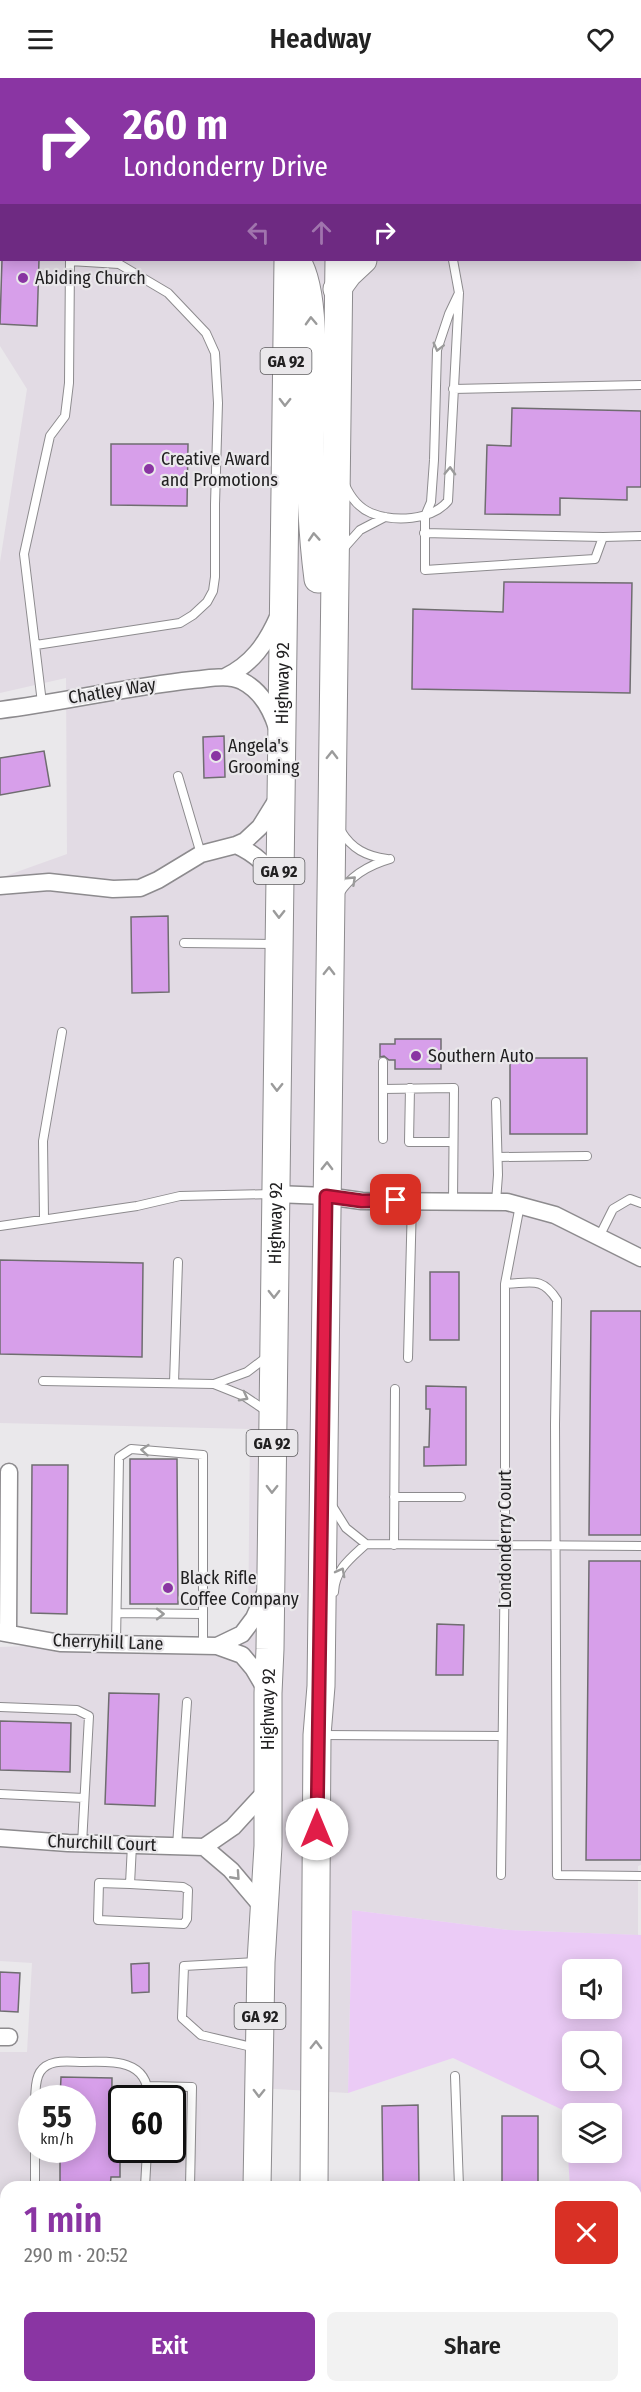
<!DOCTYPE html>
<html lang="en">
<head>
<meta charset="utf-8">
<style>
	body { margin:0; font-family:"Fira Sans Condensed",sans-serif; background:#f2f2f2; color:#222; height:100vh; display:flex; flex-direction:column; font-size:22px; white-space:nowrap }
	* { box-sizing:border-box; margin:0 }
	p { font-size:20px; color:#767676 }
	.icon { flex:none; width:33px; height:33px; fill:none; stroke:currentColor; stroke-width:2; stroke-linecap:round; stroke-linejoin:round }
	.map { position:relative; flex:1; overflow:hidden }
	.drawer { position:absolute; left:0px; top:2103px; width:642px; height:212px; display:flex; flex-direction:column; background:#fff; border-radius:18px 18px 0 0; box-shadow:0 3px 15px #0003 }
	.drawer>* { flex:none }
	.hud { position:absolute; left:0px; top:0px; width:642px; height:183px; box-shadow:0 3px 15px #0003; background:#8a35a3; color:#fff; overflow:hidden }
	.controls { position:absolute; left:562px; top:1881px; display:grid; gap:12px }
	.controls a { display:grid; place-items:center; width:60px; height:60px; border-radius:9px; background:#fff; box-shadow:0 3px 15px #0003; font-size:30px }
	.speed { position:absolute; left:18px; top:2007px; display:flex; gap:12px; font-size:30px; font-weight:700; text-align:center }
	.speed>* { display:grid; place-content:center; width:78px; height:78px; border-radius:50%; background:#fff; box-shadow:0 3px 15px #0003; line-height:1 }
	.speed small { font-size:15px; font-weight:400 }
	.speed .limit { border:3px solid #111; border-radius:9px; background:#fff; color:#111 }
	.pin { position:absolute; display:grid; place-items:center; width:51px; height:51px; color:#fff; margin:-26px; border-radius:12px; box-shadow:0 3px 9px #0006 }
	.me { position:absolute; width:66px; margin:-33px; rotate:0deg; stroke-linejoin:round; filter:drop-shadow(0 0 4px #0008) }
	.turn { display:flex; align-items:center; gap:21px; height:126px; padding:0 24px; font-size:27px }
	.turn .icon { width:78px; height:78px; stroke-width:2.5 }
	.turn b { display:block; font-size:42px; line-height:51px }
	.lanes { display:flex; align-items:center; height:57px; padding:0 24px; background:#0003; justify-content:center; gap:30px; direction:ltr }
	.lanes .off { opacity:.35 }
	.round { display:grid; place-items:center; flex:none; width:63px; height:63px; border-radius:9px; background:#f2f2f2 }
	.head { display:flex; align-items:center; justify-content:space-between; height:102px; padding:0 24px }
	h1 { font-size:36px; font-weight:600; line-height:45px; color:#8a35a3 }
	.cta { display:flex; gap:12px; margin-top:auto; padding:12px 24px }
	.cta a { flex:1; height:69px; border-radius:9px; background:#8a35a3; color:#fff; font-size:24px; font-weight:600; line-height:69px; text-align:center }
	.cta a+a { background:#f2f2f2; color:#222 }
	header { display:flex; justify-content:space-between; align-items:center; height:78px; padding:0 24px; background:#fff; font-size:27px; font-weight:600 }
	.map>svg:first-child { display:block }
	.built { fill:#e2dbe4; fill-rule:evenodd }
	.green { fill:#ebcbf6; fill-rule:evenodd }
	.building { fill:#d79fea; stroke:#6f6d70; stroke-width:1.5 }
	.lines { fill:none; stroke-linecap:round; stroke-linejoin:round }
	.service-casing { stroke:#8d8b8e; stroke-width:10 }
	.minor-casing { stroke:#8d8b8e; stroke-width:19 }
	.tertiary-casing { stroke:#8d8b8e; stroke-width:23 }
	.primary-casing { stroke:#8d8b8e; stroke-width:29 }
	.service { stroke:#fff; stroke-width:8 }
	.minor { stroke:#fff; stroke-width:16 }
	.tertiary { stroke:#fff; stroke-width:21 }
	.primary { stroke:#fff; stroke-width:27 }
	.oneway { stroke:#9b9b9b }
	.route-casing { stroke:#92132f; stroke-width:15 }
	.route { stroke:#e11d48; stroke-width:10 }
	.poi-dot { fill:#8a35a3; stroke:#eae8eb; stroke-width:2 }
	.labels { text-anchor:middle; stroke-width:4.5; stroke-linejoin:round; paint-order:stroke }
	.shield { fill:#eae8eb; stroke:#5d5c5e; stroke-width:1.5 }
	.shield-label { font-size:16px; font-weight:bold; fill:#212021 }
	.poi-label { font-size:18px; fill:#212021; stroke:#eae8eb; text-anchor:start }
	.street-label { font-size:18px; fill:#212021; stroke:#eae8eb }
</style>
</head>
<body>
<header><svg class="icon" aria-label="menu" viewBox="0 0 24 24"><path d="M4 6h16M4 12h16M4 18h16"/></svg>Headway<svg class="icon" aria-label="heart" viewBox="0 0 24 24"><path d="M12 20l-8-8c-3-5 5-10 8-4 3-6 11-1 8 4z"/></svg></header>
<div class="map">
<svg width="641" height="2314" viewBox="0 0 641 2314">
	<rect width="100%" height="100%" fill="#eae8eb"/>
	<!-- built -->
	<path class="built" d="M270 0H641V1787L638 1788V1857L509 1852 352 1832 348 2015 257 2010 256 2109H6V2253L0 2252V1974H27L32 1885 0 1883V1569L248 1560 250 1351 0 1345V800L67 776 66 600 0 615V484L27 311 0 268V124L1 120 2 182H640V2ZM32 2020H82V2072H32ZM122 2020H172V2072H122Z
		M6 2268V2308H254V2314H0V2274Z"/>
	<!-- green -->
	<path class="green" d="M352 1832 509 1852 641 1857V2298L636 2289V2109H570L565 2033 453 1980 348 2015ZM573 1892H612V1930H573ZM573 1964H612V2002H573ZM573 2036H612V2074H573Z"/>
	<!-- building -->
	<path class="building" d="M2 182H39L37 248 0 246Z
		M512 330 641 333V409H627V422L560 420V437L485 436 487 367 511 368Z
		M111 366H188L187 428 111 427Z
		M504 504 632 505 630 615 412 611 413 531 503 534Z
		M224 658 225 699 204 700 203 659Z
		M44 673 50 708 0 717V680Z
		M168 838 169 914 132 915 131 839Z
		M395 961H441V991H395V982H389L384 978 380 979V966H395Z
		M510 980H587V1056H510Z
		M0 1182 143 1185 142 1279 0 1276Z
		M430 1194H459V1262H430Z
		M591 1233H641V1457H589Z
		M426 1308 466 1309V1387L424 1388V1369H429L430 1331H426Z
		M130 1381H177L178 1526H130Z
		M32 1387H68L67 1536 31 1535Z
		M589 1483H641V1782H586Z
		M437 1546 464 1547 463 1597H436Z
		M109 1615 159 1616 155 1728 105 1726Z
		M0 1643 71 1645 70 1694 0 1692Z
		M149 1885V1914L132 1915 131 1886Z
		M0 1894 20 1895 18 1934 0 1933Z
		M61 1999 112 2000 111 2081H120V2099H111L110 2109H60V2072H82V2020H60Z
		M418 2027 419 2109H383L382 2028Z
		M502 2038H538V2109H502Z"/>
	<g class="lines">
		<!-- service casing -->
		<g class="service-casing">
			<path id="service" d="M436 0V2
				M459 215 449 236 437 272 434 382 431 424 425 438V492L595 481 603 459 641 458
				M453 311 641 307
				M345 407C350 418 359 430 371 435 394 444 431 443 448 423L459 215 453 182
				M424 455 603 459
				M344 470 360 452 385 439
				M36 567 180 545 193 537 207 524 213 513 215 499V426L218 325 215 275 206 255 168 215 119 186 70 183
				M42 625 24 476 50 358 65 338 69 305 70 182
				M178 698 201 776
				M341 753C352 771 366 778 387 781
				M339 816C351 797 369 787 390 781
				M184 865 275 866
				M383 984V1011L454 1010 453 1123
				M410 1010 409 1064H453
				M383 1061V1011
				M498 1079 587 1078
				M496 1124 498 1097 496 1024
				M44 1141 43 1063 62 954
				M0 1148 137 1128 180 1118 272 1116
				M599 1159 613 1131 630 1121 641 1125
				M505 1206C531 1205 542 1198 557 1222L555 1346 557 1797 641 1798
				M408 1280 412 1123
				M43 1303 214 1306
				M174 1305 178 1184
				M268 1334 244 1318 214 1306 247 1294 268 1278
				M394 1419H461
				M331 1426 346 1450 366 1466 641 1468
				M394 1467 395 1311
				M334 1514C335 1491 351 1480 366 1466
				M117 1535 203 1536
				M116 1566 119 1379 131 1371 203 1377V1567
				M0 1629 77 1632 89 1638 82 1766
				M321 1657 502 1658
				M0 1716 84 1720
				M177 1768 187 1624
				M501 1797 505 1468V1206L520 1127
				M130 1806 183 1809 188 1812 187 1841 184 1846 98 1842 99 1805 130 1806 132 1767
				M256 1970 201 1957 182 1940 184 1888 256 1884
				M455 1998 459 2109
				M148 2008 192 2009 190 2109
				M35 2020C36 2011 35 2002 40 1994 49 1980 69 1984 83 1984 111 1983 149 1981 148 2020
				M35 2109V2072
				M145 2109 147 2072
				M462 2308V2314"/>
		</g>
		<!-- minor casing -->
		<g class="minor-casing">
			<path id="minor" d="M114 0V2
				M225 599C252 586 266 566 278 539
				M0 632C64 624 127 609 192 602 208 601 226 596 242 603 260 612 271 631 277 650
				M236 767C256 776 268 788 279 806
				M0 808 49 804 113 811 140 810 158 802 201 776 236 767 245 763 260 749 278 720
				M275 1116 326 1118 362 1123 507 1124 555 1137 641 1180
				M0 1554 60 1565 217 1568 242 1577 253 1590 266 1612
				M8 1555 9 1394
				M217 1568 242 1556 254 1540 266 1513
				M0 1760 68 1765 204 1769
				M204 1769 231 1792 264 1831
				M204 1769 233 1749 267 1712
				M0 1959H9
				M0 2232H6"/>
		</g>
		<!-- tertiary casing -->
		<g class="tertiary-casing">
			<path id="tertiary" d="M640 122 641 121"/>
		</g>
		<!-- primary casing -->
		<g class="primary-casing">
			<g id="primary">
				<path d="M285 0V2"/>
				<path d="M310 0V2"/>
				<path d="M336 0V2"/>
				<path d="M296 182C321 216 309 339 310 386 311 424 313 463 318 501"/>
				<path d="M337 211 348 196 363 182"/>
				<path id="s1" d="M257 2109 261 1884 268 1768V1615L270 1571 288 182"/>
				<path d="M314 2109 317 1657 321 1608 339 182"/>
				<path d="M254 2314V2308"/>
				<path d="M312 2314 313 2308"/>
			</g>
		</g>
		<!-- service -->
		<use href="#service" class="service"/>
		<!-- minor -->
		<use href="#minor" class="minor"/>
		<!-- tertiary -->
		<use href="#tertiary" class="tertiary"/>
		<!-- primary -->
		<use href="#primary" class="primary"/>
	</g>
	<!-- one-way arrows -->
	<defs><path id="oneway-chevron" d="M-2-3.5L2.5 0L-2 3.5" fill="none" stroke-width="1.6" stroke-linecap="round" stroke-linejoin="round" transform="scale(1.5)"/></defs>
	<g class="oneway">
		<use href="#oneway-chevron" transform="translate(311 243) rotate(-92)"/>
		<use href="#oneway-chevron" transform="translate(438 269) rotate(104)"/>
		<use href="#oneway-chevron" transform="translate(285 324) rotate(91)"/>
		<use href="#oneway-chevron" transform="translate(450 393) rotate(-88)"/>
		<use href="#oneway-chevron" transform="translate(314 459) rotate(-94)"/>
		<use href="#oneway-chevron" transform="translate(332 677) rotate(-89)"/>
		<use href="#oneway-chevron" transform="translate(352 802) rotate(-43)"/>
		<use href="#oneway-chevron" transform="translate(279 836) rotate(91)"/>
		<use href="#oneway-chevron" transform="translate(329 893) rotate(-89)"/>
		<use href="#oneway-chevron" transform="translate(277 1009) rotate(91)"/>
		<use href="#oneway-chevron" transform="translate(327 1088) rotate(-89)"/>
		<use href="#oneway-chevron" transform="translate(274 1216) rotate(90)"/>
		<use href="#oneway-chevron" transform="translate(244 1319) rotate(28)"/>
		<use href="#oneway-chevron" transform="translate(145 1372) rotate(-175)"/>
		<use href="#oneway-chevron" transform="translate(272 1411) rotate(91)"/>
		<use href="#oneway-chevron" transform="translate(341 1494) rotate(-62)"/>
		<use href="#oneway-chevron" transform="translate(160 1536)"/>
		<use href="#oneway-chevron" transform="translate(236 1798) rotate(48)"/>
		<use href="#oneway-chevron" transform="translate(316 1967) rotate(-89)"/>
		<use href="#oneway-chevron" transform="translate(259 2015) rotate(91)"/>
	</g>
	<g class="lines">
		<!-- route casing -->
		<g class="route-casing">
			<path id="route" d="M317 1751 326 1118 362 1123 396 1122"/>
		</g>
		<!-- route -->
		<use href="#route" class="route"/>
	</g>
	<!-- markers -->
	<g class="poi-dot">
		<circle cx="23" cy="200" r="6"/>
		<circle cx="149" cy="391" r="6"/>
		<circle cx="216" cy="678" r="6"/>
		<circle cx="416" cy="978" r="6"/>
		<circle cx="168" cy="1510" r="6"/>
	</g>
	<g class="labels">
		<!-- shield labels -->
		<g class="shield">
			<rect x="260.5" y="270" width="51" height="26" rx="4.5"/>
			<rect x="253.5" y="780" width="51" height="26" rx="4.5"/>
			<rect x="246.5" y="1352" width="51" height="26" rx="4.5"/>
			<rect x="234.5" y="1925" width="51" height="26" rx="4.5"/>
		</g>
		<g class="shield-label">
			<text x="286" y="289">GA 92</text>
			<text x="279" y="799">GA 92</text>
			<text x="272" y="1371">GA 92</text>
			<text x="260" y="1944">GA 92</text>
		</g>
		<!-- poi labels -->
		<g class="poi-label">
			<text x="35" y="206">Abiding Church</text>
			<text x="161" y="387">Creative Award<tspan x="161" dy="21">and Promotions</tspan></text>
			<text x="228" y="674">Angela's<tspan x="228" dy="21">Grooming</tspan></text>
			<text x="428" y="984">Southern Auto</text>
			<text x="180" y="1506">Black Rifle<tspan x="180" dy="21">Coffee Company</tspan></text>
		</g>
		<!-- street labels -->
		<g class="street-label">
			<text dy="6" stroke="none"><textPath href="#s1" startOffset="1504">Highway 92</textPath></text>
			<text transform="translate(112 613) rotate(-9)" y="6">Chatley Way</text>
			<text dy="6" stroke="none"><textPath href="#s1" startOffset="964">Highway 92</textPath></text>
			<text transform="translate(505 1461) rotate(-90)" y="6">Londonderry Court</text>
			<text transform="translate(108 1564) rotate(2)" y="6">Cherryhill Lane</text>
			<text dy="6" stroke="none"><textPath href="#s1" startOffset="478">Highway 92</textPath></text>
			<text transform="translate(102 1765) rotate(2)" y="6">Churchill Court</text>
		</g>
	</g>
</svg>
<div class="controls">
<a><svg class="icon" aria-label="sound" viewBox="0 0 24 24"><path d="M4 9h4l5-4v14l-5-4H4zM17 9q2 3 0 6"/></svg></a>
<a><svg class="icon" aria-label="search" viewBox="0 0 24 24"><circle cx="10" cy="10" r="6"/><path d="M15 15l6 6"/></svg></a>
<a><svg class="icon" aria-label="layers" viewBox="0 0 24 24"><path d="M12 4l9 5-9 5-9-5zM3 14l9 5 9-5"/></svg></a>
</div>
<div class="speed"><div>55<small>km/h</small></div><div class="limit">60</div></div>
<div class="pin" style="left:396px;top:1122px;background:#d93025"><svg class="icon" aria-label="arrive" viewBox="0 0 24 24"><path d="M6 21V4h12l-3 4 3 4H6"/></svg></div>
<svg class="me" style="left:317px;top:1751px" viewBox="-20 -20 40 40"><circle r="19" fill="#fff"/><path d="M0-13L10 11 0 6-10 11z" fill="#e11d48"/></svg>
<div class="hud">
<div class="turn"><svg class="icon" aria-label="right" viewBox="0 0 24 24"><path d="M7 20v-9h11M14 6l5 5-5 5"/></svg><div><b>260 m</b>Londonderry Drive</div></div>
<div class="lanes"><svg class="icon off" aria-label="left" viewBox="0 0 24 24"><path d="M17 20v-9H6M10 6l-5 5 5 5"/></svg><svg class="icon off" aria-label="ahead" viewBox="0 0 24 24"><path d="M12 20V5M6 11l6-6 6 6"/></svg><svg class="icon" aria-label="right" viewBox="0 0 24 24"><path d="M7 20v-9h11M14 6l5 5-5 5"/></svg></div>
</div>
<section class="drawer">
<div class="head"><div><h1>1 min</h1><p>290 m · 20:52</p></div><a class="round" style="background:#d93025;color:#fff"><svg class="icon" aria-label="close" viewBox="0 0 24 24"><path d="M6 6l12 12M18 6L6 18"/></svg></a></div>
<div class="cta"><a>Exit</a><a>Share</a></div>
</section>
</div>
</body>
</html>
